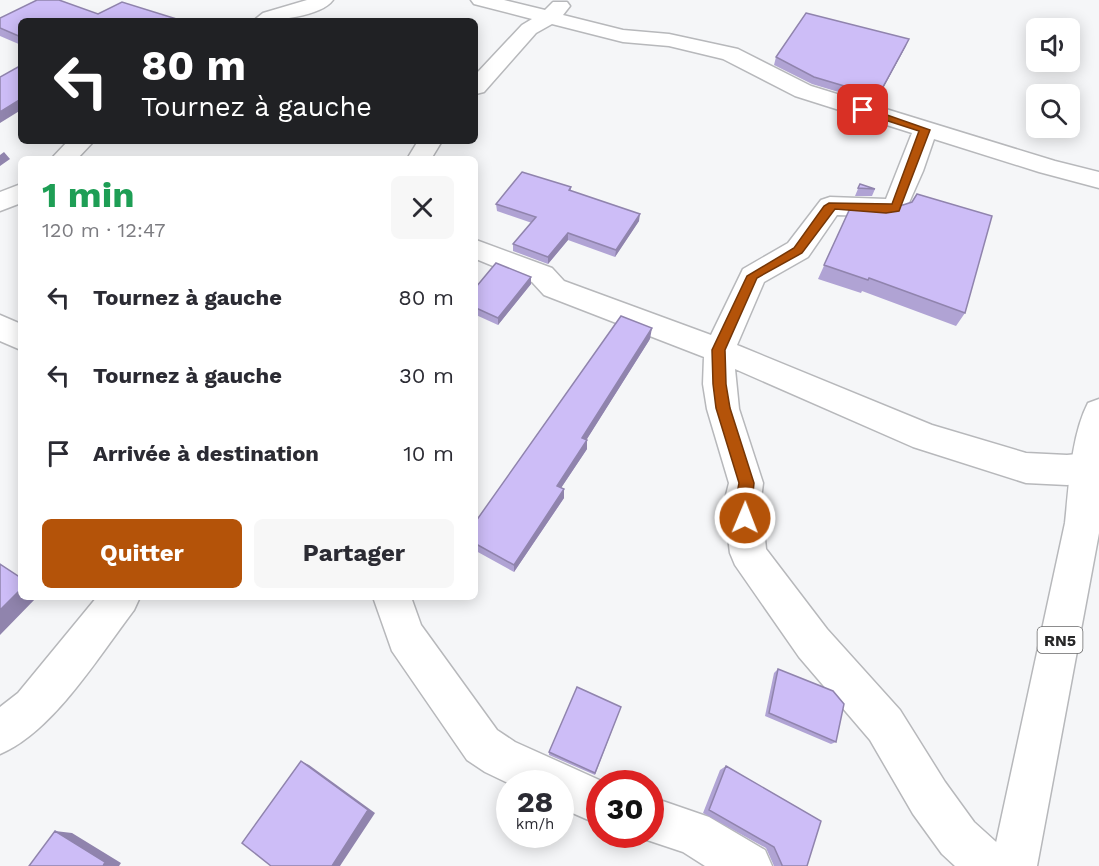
<!DOCTYPE html>
<html lang="fr">
<head>
<meta charset="utf-8">
<style>
	body { margin:0; font-family:"Work Sans",sans-serif; background:#f7f7f7; color:#2b2b33; height:100vh; display:flex; flex-direction:column; font-size:22px; white-space:nowrap }
	* { box-sizing:border-box; margin:0 }
	p { font-size:20px; color:#7c7c81 }
	.icon { flex:none; width:33px; height:33px; fill:none; stroke:currentColor; stroke-width:2; stroke-linecap:round; stroke-linejoin:round }
	.map { position:relative; flex:1; overflow:hidden }
	.sheet { position:absolute; left:18px; top:156px; width:460px; height:444px; display:flex; flex-direction:column; background:#fff; border-radius:9px; box-shadow:0 3px 15px #0003 }
	.sheet>* { flex:none }
	.banner { position:absolute; left:18px; top:18px; width:460px; height:126px; border-radius:9px; box-shadow:0 3px 15px #0003; background:#202124; color:#fff; overflow:hidden }
	.tools { position:absolute; left:1026px; top:18px; display:grid; gap:12px }
	.tools a { display:grid; place-items:center; width:54px; height:54px; border-radius:9px; background:#fff; box-shadow:0 3px 15px #0003; font-size:30px }
	.speed { position:absolute; left:496px; top:770px; display:flex; gap:12px; font-size:30px; font-weight:700; text-align:center }
	.speed>* { display:grid; place-content:center; width:78px; height:78px; border-radius:50%; background:#fff; box-shadow:0 3px 15px #0003; line-height:1 }
	.speed small { font-size:15px; font-weight:400 }
	.speed .limit { border:9px solid #d22; background:#fff; color:#111 }
	.pin { position:absolute; display:grid; place-items:center; width:51px; height:51px; color:#fff; margin:-26px; border-radius:12px; box-shadow:0 3px 9px #0006 }
	.me { position:absolute; width:66px; margin:-33px; rotate:1deg; stroke-linejoin:round; filter:drop-shadow(0 0 4px #0008) }
	.turn { display:flex; align-items:center; gap:21px; height:126px; padding:0 24px; font-size:27px }
	.turn .icon { width:78px; height:78px; stroke-width:2.5 }
	.turn b { display:block; font-size:42px; line-height:51px }
	.round { display:grid; place-items:center; flex:none; width:63px; height:63px; border-radius:9px; background:#f7f7f7 }
	.headline { display:flex; align-items:center; justify-content:space-between; height:102px; padding:0 24px }
	h1 { font-size:36px; font-weight:700; line-height:45px; color:#1e9e55 }
	.action { display:flex; gap:12px; margin-top:auto; padding:12px 24px }
	.action a { flex:1; height:69px; border-radius:9px; background:#b45309; color:#fff; font-size:24px; font-weight:700; line-height:69px; text-align:center }
	.action a+a { background:#f7f7f7; color:#2b2b33 }
	ul { padding:0; list-style:none }
	li { display:flex; align-items:center; gap:18px; height:78px; padding:0 24px }
	li div { flex:1 }
	li b { display:block; font-size:22px }
	li em { font-style:normal }
	.map>svg:first-child { display:block }
	.lines { fill:none; stroke-linecap:round; stroke-linejoin:round }
	.minor-casing { stroke:#b7b8bb; stroke-width:3 }
	.highway-casing { stroke:#b7b8bb; stroke-width:3 }
	.minor { fill:#fff; fill-rule:evenodd }
	.highway { fill:#fff; fill-rule:evenodd }
	.wall { fill:#b0a3d4 }
	.shaded-wall { fill:#9084ad }
	.building { fill:#cdbdf7; stroke:#9084ad; stroke-width:1.5 }
	.route { fill:#b45309; stroke:#753606; stroke-width:1.5 }
	.labels { text-anchor:middle; stroke-width:5; stroke-linejoin:round; paint-order:stroke }
	.shield { fill:#fff; stroke:#686869; stroke-width:1.5 }
	.shield-label { font-size:16px; font-weight:bold; fill:#282829 }
</style>
</head>
<body>
<div class="map">
<svg width="1099" height="866" viewBox="0 0 1099 866">
	<rect width="100%" height="100%" fill="#f5f6f8"/>
	<g class="lines">
		<!-- minor casing -->
		<g class="minor-casing">
			<path id="minor" d="M307 0H333C321 17 272 21 253 21L263 13Z
				M471 0H504L545 10 553 2H567L570 6 563 15 623 30 669 34 738 49 811 86 1055 161 1099 172V188L1039 172 934 139 923 171 904 214 895 217 837 215 808 257 764 282 737 345 932 425 1026 453 1067 455 1088 453 1099 457V479L1088 483 1067 485 1026 483 913 447 735 369 739 409 763 483 761 499 766 549 827 629 900 710 945 782 974 822 1005 850 1012 866H955L942 854 913 814 870 740 799 657 735 565 730 553 728 537 725 499 729 483 707 409 703 384 704 357 544 295 532 282 476 259V240L552 268 564 281 711 335 743 269 788 243 821 200 830 197 886 199 912 133 795 96 723 59 669 46 623 42 552 24 536 33 484 92 476 94V74L522 25 532 19 474 4Z
				M68 141H94L77 159H51Z
				M418 141H442L431 159H407Z
				M21 184V203L0 211V192Z
				M0 315 21 324V350L0 341Z
				M97 597H140L134 610C99 656 53 732 0 754V707L18 693Z
				M373 597H411L421 625 497 730 515 742 606 783H600V825L561 808V783L510 784 485 772 467 760 392 651Z
				M651 797 709 817 765 850 772 866H705L683 852 635 836 634 834H651Z"/>
		</g>
		<!-- highway casing -->
		<g class="highway-casing">
			<path id="highway" d="M1099 399V533L1037 866H991L1065 523C1069 486 1071 436 1088 403Z"/>
		</g>
		<!-- minor -->
		<use href="#minor" class="minor"/>
		<!-- highway -->
		<use href="#highway" class="highway"/>
	</g>
	<!-- wall -->
	<path class="wall" d="M98 14 183 21H21V45L0 36V18Z
		M906 46 875 103 812 84 774 65 776 57Z
		M860 184 875 189 872 196H855Z
		M571 187V191L639 221 615 257 568 240 548 264 513 251V244L532 223 497 211 496 204Z
		M852 204 965 313 956 326 862 291 861 293 818 279Z
		M531 277V284L498 325 476 315V287Z
		M650 339 586 440 587 449 561 488 564 489V498L514 572 476 551V521Z
		M778 669 836 742 831 744 765 716 774 673Z
		M621 707 595 775 549 755V752Z
		M726 766 807 866H774L766 848 703 813 720 770Z"/>
	<!-- shaded-wall -->
	<path class="shaded-wall" d="M909 39 906 46 875 103 878 96Z
		M21 99V110L0 123V112Z
		M4 152 10 159 0 166V155Z
		M640 214 639 221 615 257 616 250Z
		M568 233V240L548 264V257Z
		M531 277V284L498 325V318Z
		M652 328 650 339 582 447V438Z
		M587 440V449L557 494V486Z
		M564 489V498L514 572V565Z
		M21 589V597H37L0 635V610Z
		M301 761 309 765 375 813 340 866H332Z
		M55 831 72 833 121 863 119 866H103Z"/>
	<!-- building -->
	<path class="building" d="M37 0H59L98 14 122 2 183 21H21V37L0 28V18Z
		M806 13 909 39 878 96 814 77 776 57Z
		M18 67 21 71V99L0 112V77Z
		M522 172 571 187 569 190 640 214 616 250 568 233 548 257 513 244 536 217 496 204Z
		M860 184 875 189 858 188Z
		M917 194 992 216 965 313 869 278 868 280 824 265 852 204 903 205 912 202Z
		M496 263 531 277 498 318 476 308V287Z
		M621 316 652 328 582 438 587 440 557 486 564 489 514 565 476 544V521Z
		M0 564 21 578V589L0 610Z
		M778 669 833 691 844 704 836 742 769 713Z
		M577 687 621 707 595 773 549 752Z
		M301 761 368 810 332 866H271L242 843Z
		M726 766 821 821 807 866H782V865L774 847 709 810Z
		M55 831 105 862 103 866H29Z"/>
	<!-- route -->
	<path class="route" d="M860 108H867L930 130 899 211 886 213 835 209 802 253 757 278 725 350 726 384 730 408 754 483 750 523 745 525 739 523 736 499 739 483 716 408 713 384 712 350 747 276 794 248 824 206 829 203 892 204 919 131 860 112Z"/>
	<g class="labels">
		<!-- shield labels -->
		<rect class="shield" x="1037.5" y="627" width="45" height="26" rx="4.5"/>
		<g class="shield-label">
			<text x="1060" y="646">RN5</text>
		</g>
	</g>
</svg>
<div class="tools">
<a><svg class="icon" aria-label="sound" viewBox="0 0 24 24"><path d="M4 9h4l5-4v14l-5-4H4zM17 9q2 3 0 6"/></svg></a>
<a><svg class="icon" aria-label="search" viewBox="0 0 24 24"><circle cx="10" cy="10" r="6"/><path d="M15 15l6 6"/></svg></a>
</div>
<div class="speed"><div>28<small>km/h</small></div><div class="limit">30</div></div>
<div class="pin" style="left:863px;top:110px;background:#d93025"><svg class="icon" aria-label="arrive" viewBox="0 0 24 24"><path d="M6 21V4h12l-3 4 3 4H6"/></svg></div>
<svg class="me" style="left:745px;top:518px" viewBox="-20 -20 40 40"><circle r="17" fill="#b45309" stroke="#fff" stroke-width="3"/><path d="M0-11L8 9 0 5-8 9z" fill="#fff"/></svg>
<div class="banner">
<div class="turn"><svg class="icon" aria-label="left" viewBox="0 0 24 24"><path d="M17 20v-9H6M10 6l-5 5 5 5"/></svg><div><b>80 m</b>Tournez à gauche</div></div>
</div>
<section class="sheet">
<div class="headline"><div><h1>1 min</h1><p>120 m · 12:47</p></div><a class="round"><svg class="icon" aria-label="close" viewBox="0 0 24 24"><path d="M6 6l12 12M18 6L6 18"/></svg></a></div>
<ul>
<li><svg class="icon" aria-label="left" viewBox="0 0 24 24"><path d="M17 20v-9H6M10 6l-5 5 5 5"/></svg><div><b>Tournez à gauche</b></div><em>80 m</em></li>
<li><svg class="icon" aria-label="left" viewBox="0 0 24 24"><path d="M17 20v-9H6M10 6l-5 5 5 5"/></svg><div><b>Tournez à gauche</b></div><em>30 m</em></li>
<li><svg class="icon" aria-label="arrive" viewBox="0 0 24 24"><path d="M6 21V4h12l-3 4 3 4H6"/></svg><div><b>Arrivée à destination</b></div><em>10 m</em></li>
</ul>
<div class="action"><a>Quitter</a><a>Partager</a></div>
</section>
</div>
</body>
</html>
